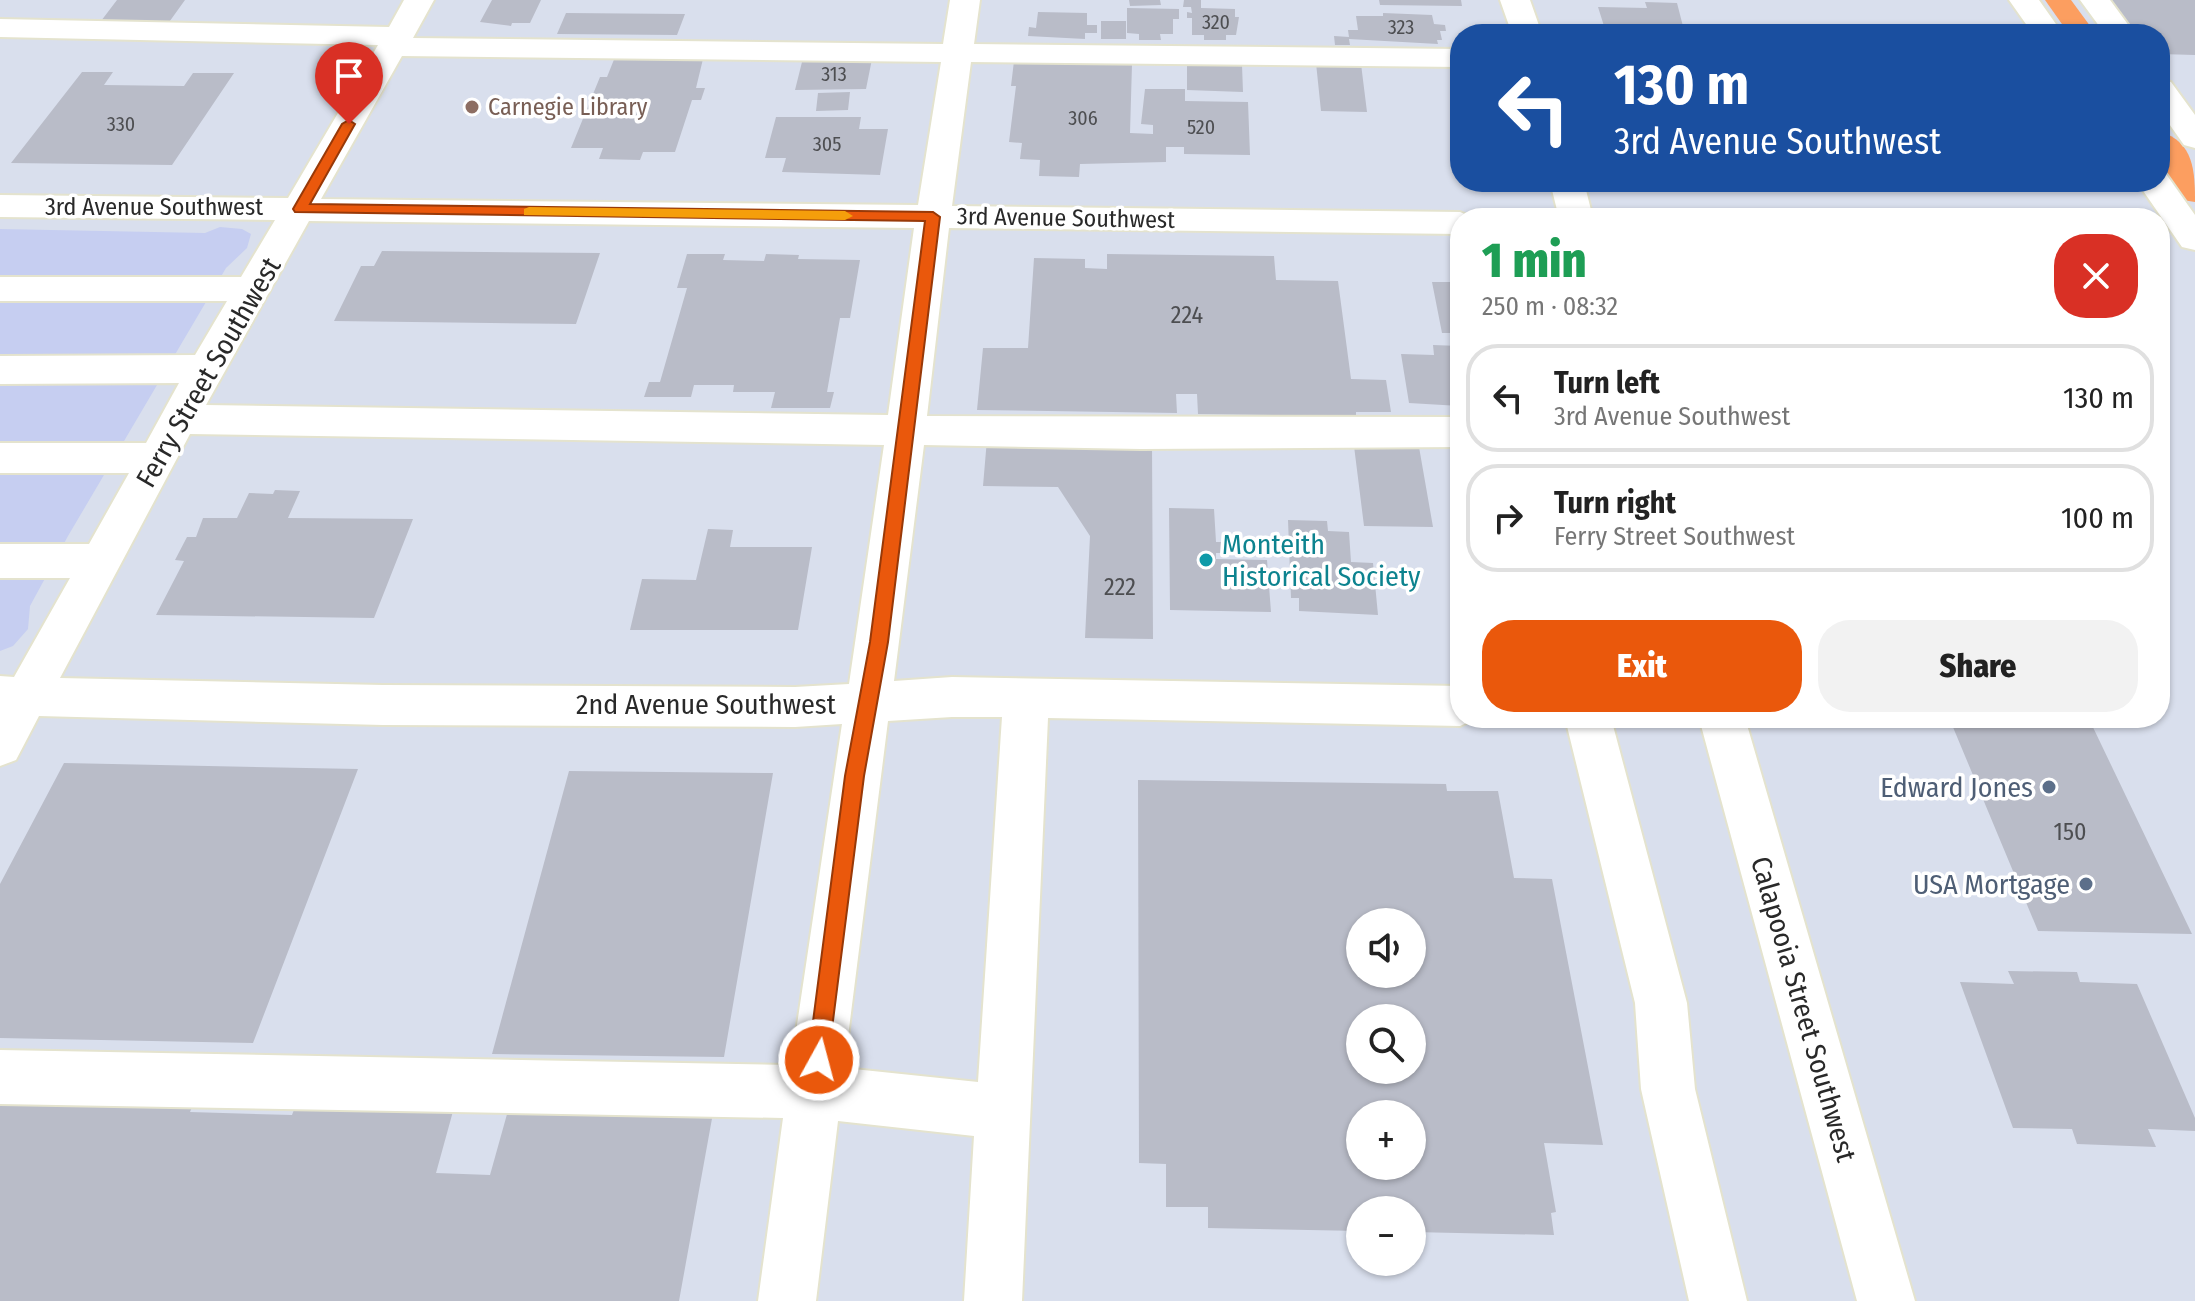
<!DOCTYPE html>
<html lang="en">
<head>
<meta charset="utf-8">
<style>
	body { margin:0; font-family:"Fira Sans Condensed",sans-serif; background:#f2f2f2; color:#222; height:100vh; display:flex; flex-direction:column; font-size:30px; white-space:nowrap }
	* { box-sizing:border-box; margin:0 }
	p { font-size:26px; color:#767676 }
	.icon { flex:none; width:44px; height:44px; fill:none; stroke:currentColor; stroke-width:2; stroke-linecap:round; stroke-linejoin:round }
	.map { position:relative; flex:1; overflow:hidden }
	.panel { position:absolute; left:1450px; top:208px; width:720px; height:520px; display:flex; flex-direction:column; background:#fff; border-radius:32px; box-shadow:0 2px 6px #0004 }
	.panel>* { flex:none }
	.guide { position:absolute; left:1450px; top:24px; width:720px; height:168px; border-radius:32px; box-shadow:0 2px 6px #0004; background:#1a4fa0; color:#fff; overflow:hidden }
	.controls { position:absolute; left:1346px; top:908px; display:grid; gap:16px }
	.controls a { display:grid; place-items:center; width:80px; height:80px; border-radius:50%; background:#fff; box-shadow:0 2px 6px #0004; font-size:40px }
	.pin { position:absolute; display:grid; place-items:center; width:68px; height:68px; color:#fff; margin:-82px -34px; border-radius:50% 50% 50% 0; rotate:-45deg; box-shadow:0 0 8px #0007 }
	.pin .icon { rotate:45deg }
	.me { position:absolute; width:88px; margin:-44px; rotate:7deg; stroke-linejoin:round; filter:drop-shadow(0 0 6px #0008) }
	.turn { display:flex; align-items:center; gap:28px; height:168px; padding:0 32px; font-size:36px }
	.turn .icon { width:104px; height:104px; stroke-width:2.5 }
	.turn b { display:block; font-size:56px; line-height:68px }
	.round { display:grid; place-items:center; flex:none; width:84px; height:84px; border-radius:32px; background:#f2f2f2 }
	.head { display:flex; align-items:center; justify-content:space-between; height:136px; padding:0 32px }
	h1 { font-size:48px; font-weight:800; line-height:60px; color:#1e9e55 }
	.button { display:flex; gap:16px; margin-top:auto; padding:16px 32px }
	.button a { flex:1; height:92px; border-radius:32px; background:#ea580c; color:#fff; font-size:32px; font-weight:800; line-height:92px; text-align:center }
	.button a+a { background:#f2f2f2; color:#222 }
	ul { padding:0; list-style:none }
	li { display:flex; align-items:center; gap:24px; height:108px; margin:0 16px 12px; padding:0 16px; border:4px solid #e0e0e0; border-radius:32px }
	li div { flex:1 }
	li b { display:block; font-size:30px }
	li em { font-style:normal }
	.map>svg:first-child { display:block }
	.education { fill:#c6cef1 }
	.water { fill:#fc9e60 }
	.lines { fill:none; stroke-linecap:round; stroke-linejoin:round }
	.canal { fill:#fc9e60; fill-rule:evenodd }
	.building { fill:#b9bcc8; fill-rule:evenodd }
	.minor-casing { stroke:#e4e3ce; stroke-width:4 }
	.minor { fill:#fff; fill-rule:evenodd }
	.route { fill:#ea580c; stroke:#983908; stroke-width:2 }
	.slow { fill:#f59e0b }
	.education-dot { fill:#8d6e63; stroke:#fff; stroke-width:3 }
	.culture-dot { fill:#0f9aa8; stroke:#fff; stroke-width:3 }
	.service-dot { fill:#5c6f8a; stroke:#fff; stroke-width:3 }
	.labels { text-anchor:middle; stroke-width:7; stroke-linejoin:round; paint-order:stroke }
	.far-number-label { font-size:20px; fill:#4d4e51 }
	.far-education-label { font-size:24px; fill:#785e54; stroke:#fff; text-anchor:start }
	.far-street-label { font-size:24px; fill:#292929; stroke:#fff }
	.number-label { font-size:24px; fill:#4d4e51 }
	.street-label { font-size:28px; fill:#292929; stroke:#fff }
	.culture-label { font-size:28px; fill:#0d838f; stroke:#fff; text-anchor:start }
	.service-label { font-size:28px; fill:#4e5e75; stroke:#fff; text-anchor:end }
</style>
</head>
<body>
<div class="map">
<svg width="2195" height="1301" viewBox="0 0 2195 1301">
	<rect width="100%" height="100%" fill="#d9dfed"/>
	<!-- education -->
	<path class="education" d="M220 227 242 229 251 234 247 248 226 268 68 536 30 606 28 629 13 646 0 651V229L205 233Z"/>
	<!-- water -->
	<path class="water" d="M2045 0H2071L2096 34H2069Z"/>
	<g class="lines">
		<!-- canal -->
		<path class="canal" d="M2160 132C2194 141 2195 172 2195 202L2176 199 2160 175Z"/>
	</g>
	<!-- building -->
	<path class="building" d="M117 0H185L167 25 101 21Z
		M492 0H541L530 23H512L511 26 480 22Z
		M1129 0H1160L1161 5 1130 6Z
		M1184 0H1201V8L1235 9V17H1239L1236 35H1226V40H1204V35H1192V18H1187V12L1192 13 1191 7H1183Z
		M1379 0H1461L1462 6 1380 5Z
		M2110 0H2195V55L2160 54V34H2133Z
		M1645 2 1677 3 1685 34H1614L1612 26H1604L1598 7 1647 8Z
		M1127 8 1179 9V19H1173V34H1160L1161 40H1139V34L1127 33Z
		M1038 12 1087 13V25H1097V33H1085V39L1028 36 1029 27 1036 28Z
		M566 13 685 14 677 35 557 34Z
		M1383 13 1432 15 1434 24 1445 25 1446 31H1440L1442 40H1437L1438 44 1349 39 1350 45H1335L1334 36 1349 37 1348 30H1358L1356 16H1383Z
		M1101 21H1126V39H1101Z
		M615 57 703 59 696 88H705L701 100H692L675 152H643L640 160 599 159 603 148H571L600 77H607Z
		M803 58 872 59 866 89 795 90Z
		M1014 61 1132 64 1130 133 1153 134V125L1141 124 1145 89H1185V101L1248 102 1250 155 1184 154V147H1166V162L1080 164 1079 177 1039 176 1040 160 1020 159 1022 143 1009 142 1016 86H1011Z
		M1187 63 1242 65 1243 92 1187 90Z
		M1316 63 1361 64 1367 112 1321 111Z
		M82 72H113L104 85 184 86 193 73H234L172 165 11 163Z
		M850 92 848 110 816 111 818 93Z
		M776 117H861L859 129H888L880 175 782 172 786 158H765Z
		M382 251 600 253 576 324 334 321 361 266H374Z
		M687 254H725L723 260 764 261 766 254 799 255 798 259 860 260 850 318H840L827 392H834L830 408H771L775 392H733L734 385H694L691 397H644L649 382H660L687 288H677Z
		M1107 254 1274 256 1276 280 1338 281 1351 379 1386 380 1391 412H1356V416L1198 414 1197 394H1176L1177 413 977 410 983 348H1028L1034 258 1085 259V268L1107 269Z
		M1432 282H1460V333H1442Z
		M1433 345 1460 346V406L1409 403 1401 354 1434 355Z
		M987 439 1152 443 1153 639 1085 638 1090 536 1058 487 983 486Z
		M1354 446 1419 447 1433 527 1364 526Z
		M275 490 300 491 288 518 413 519 374 618 156 615 184 561 175 560 187 537H196L203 518H237L249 493 273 494Z
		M1169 508 1214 509 1216 542H1221L1222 553H1216V559L1267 560 1271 612 1170 610Z
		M1288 520 1327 521 1328 531 1349 532 1351 562 1373 563 1378 615 1299 611V598H1291Z
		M708 529 733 530 730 547H812L798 630H630L642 579 696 580Z
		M1950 720 2090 721 2192 934 2038 931Z
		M64 763 358 769 253 1043 0 1038V884Z
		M569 771 773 773 724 1057 492 1054Z
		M1138 780 1446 784 1447 791H1498L1514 878 1552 879 1603 1145 1544 1143 1556 1212 1551 1213 1554 1235 1412 1232V1210H1360V1231L1208 1228V1207H1166V1164L1139 1163ZM1360 922H1412V974H1360ZM1360 1018H1412V1070H1360ZM1360 1114H1412V1166H1360Z
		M2008 971 2077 972 2080 982 2137 984 2195 1118V1131L2148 1129 2156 1147 2077 1144 2072 1129 2013 1128 1960 982 2014 984Z
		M0 1092 196 1097 190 1112 292 1115 298 1099 455 1104 436 1173 490 1175 509 1107 713 1113 679 1301H0Z"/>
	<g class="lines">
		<!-- minor casing -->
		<g class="minor-casing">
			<path id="minor" d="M404 0H434L413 38 943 44 950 0H980L974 44 1460 49V67L971 62 952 206 1460 212 1474 218H1460V234L949 228 927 416 1460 417V447L1141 449 924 445 894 681 952 677 1460 686V718H1477L1460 726 1048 718 1022 1301H964L974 1136 838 1121 816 1301H758L783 1118 0 1104V1050L791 1065 842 724 795 727 383 725 39 716 16 760 0 766V676L14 677 70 578H0V544H89L129 473H0V443H146L179 383 0 384V356L195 355 227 301H0V277H241L275 220 0 217V195L288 198 378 45 0 37V19L389 27ZM402 56 941 62 918 205 321 199ZM309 221 914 228 888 415 206 405ZM190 434 884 445 849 684 795 687 383 685 60 678ZM952 717H1002L978 1082 844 1068 888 721Z
				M1500 0H1530L1542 34H1512Z
				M2009 0H2039L2063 34H2033Z
				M2080 0H2110L2135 34H2105Z
				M2160 80 2171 82 2195 115V148L2184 145 2160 111Z
				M2160 173 2166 174 2195 215V250L2182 247 2137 182H2160Z
				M1550 182H1584L1593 218H1559Z
				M1565 718H1611L1687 1003 1695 1089 1747 1301H1689L1641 1089 1635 1003Z
				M1699 718H1745L1915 1301H1857Z"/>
		</g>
		<!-- minor -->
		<use href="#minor" class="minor"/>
	</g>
	<!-- route -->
	<path class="route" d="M349 120 355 124 310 204 933 212 940 217 888 642 864 776 827 1068 819 1071 812 1068 808 1060 845 776 870 642 925 221 295 212 293 209 342 124Z"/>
	<!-- slow -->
	<path class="slow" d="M529 207 845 211 853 216 845 220 524 215V209Z"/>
	<!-- markers -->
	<circle class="education-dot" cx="472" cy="107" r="8"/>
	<circle class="culture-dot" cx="1206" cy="560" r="8"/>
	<g class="service-dot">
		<circle cx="2049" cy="787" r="8"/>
		<circle cx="2086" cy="884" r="8"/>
	</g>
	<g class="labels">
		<!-- far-number labels -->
		<g class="far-number-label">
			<text x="1216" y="29">320</text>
			<text x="1401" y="34">323</text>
			<text x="834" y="81">313</text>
			<text x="1083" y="125">306</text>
			<text x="121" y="131">330</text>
			<text x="1201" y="134">520</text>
			<text x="827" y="151">305</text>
		</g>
		<!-- far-education labels -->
		<g class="far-education-label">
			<text x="488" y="115">Carnegie Library</text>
		</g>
		<!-- far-street labels -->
		<g class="far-street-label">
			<text x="154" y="215">3rd Avenue Southwest</text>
			<text transform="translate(1066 218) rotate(1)" y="8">3rd Avenue Southwest</text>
		</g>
		<!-- number labels -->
		<g class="number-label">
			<text x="1187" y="323">224</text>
			<text x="1120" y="595">222</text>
			<text x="2070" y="840">150</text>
		</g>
		<!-- street labels -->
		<g class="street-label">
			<text transform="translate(208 372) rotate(-60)" y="10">Ferry Street Southwest</text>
			<text x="706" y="714">2nd Avenue Southwest</text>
			<text transform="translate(1804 1009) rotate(74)" y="10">Calapooia Street Southwest</text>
		</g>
		<!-- culture labels -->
		<g class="culture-label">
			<text x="1222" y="554">Monteith<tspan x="1222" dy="32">Historical Society</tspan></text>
		</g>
		<!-- service labels -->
		<g class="service-label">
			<text x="2033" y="797">Edward Jones</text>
			<text x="2070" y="894">USA Mortgage</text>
		</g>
	</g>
</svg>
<div class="controls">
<a><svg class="icon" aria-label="sound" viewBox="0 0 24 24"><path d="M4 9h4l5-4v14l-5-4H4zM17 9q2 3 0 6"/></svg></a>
<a><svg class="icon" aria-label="search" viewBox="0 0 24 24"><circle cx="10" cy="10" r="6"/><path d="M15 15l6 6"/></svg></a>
<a>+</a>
<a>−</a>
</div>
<div class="pin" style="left:349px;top:124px;background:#d93025"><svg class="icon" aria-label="arrive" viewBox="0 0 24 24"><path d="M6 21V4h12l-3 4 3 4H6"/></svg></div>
<svg class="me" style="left:819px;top:1060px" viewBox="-20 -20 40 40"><circle r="17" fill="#ea580c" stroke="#fff" stroke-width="3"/><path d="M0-11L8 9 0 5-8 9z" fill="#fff"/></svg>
<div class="guide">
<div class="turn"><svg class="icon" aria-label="left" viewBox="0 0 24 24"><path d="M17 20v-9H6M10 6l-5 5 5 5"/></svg><div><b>130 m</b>3rd Avenue Southwest</div></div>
</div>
<section class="panel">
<div class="head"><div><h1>1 min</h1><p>250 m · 08:32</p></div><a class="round" style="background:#d93025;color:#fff"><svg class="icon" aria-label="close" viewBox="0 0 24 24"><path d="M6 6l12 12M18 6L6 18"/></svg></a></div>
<ul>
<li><svg class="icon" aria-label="left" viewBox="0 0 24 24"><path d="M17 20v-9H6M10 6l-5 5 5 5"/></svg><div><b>Turn left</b><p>3rd Avenue Southwest</p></div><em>130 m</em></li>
<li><svg class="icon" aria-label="right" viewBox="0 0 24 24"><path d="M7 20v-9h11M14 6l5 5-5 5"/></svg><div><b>Turn right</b><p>Ferry Street Southwest</p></div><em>100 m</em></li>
</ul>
<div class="button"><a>Exit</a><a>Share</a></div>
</section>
</div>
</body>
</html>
